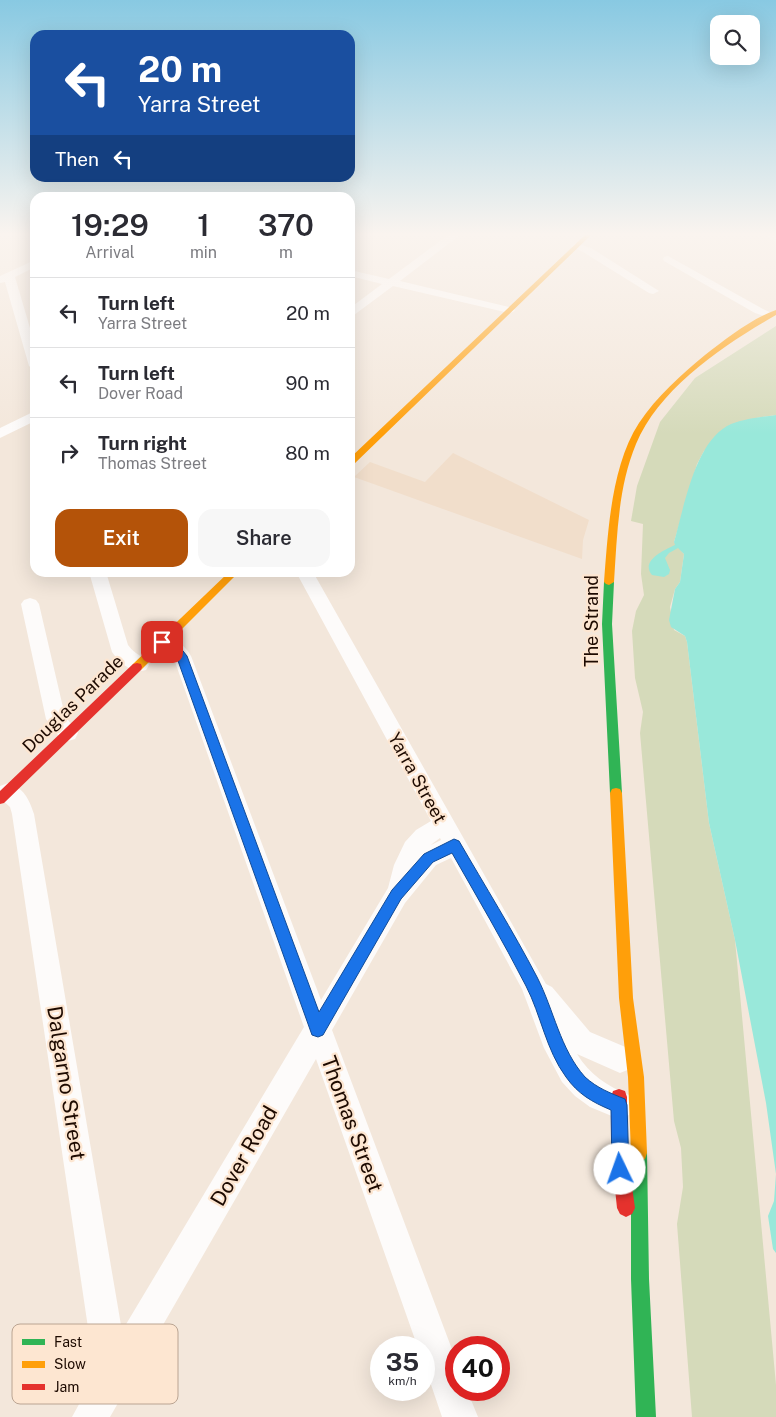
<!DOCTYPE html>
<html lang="en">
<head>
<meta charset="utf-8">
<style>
	body { margin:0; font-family:"Public Sans",sans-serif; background:#f7f7f7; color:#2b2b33; height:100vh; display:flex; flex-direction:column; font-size:19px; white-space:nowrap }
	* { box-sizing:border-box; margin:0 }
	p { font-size:16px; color:#7c7c81 }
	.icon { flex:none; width:28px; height:28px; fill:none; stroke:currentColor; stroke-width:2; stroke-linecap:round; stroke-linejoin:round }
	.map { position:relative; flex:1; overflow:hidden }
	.drawer { position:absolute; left:30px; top:192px; width:325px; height:385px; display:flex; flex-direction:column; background:#fff; border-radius:15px; box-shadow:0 5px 20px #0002 }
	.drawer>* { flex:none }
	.top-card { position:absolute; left:30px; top:30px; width:325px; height:152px; border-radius:15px; box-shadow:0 5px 20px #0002; background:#1a4fa0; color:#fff; overflow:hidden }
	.controls { position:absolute; left:710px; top:15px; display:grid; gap:10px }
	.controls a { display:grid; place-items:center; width:50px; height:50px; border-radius:10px; background:#fff; box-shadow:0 5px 20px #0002; font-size:25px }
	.speed { position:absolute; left:370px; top:1336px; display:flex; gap:10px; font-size:25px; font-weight:700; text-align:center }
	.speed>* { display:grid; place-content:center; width:65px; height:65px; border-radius:50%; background:#fff; box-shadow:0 5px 20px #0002; line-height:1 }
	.speed small { font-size:12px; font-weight:400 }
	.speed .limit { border:8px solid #d22; background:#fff; color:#111 }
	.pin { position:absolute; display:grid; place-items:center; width:42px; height:42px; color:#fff; margin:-21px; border-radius:10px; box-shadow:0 2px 8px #0006 }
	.me { position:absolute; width:55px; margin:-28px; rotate:357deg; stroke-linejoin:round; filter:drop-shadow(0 0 4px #0008) }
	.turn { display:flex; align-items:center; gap:18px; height:105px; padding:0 25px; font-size:22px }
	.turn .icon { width:65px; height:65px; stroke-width:2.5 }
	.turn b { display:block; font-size:35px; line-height:42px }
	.then { display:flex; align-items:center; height:48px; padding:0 25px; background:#0003; gap:10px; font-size:19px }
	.eta { display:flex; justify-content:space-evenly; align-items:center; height:85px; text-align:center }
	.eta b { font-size:30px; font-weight:600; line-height:35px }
	.action { display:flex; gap:10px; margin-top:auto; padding:10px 25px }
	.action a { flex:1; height:58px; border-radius:15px; background:#b45309; color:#fff; font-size:20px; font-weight:600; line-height:58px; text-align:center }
	.action a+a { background:#f7f7f7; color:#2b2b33 }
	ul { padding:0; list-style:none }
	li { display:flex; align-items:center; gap:15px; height:70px; padding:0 25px; border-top:1px solid #e1e1e2 }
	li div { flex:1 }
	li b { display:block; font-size:19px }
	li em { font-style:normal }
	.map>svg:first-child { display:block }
	.built { fill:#f1decb }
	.green { fill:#d5daba }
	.water { fill:#99e8da }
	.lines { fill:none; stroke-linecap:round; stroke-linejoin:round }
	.street { fill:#fdfbfa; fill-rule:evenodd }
	.fast { fill:#30b455; fill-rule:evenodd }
	.slow { fill:#ff9f0a; fill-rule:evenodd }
	.jam { fill:#e5322d; fill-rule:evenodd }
	.route { fill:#1a73e8; stroke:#114b97 }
	.labels { text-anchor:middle; stroke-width:4.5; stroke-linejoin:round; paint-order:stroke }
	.street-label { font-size:18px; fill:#1d0a00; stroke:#fde6d1 }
	.near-street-label { font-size:21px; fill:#1d0a00; stroke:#fde6d1 }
	.key { fill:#fde6d1; stroke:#baa492; stroke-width:1 }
	.key-label { font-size:14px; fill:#1d0a00 }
</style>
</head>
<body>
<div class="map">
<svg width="776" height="1417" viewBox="0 0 776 1417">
	<rect width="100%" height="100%" fill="#f3e7db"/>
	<!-- built -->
	<path class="built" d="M453 453 589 520 583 540 582 559 354 477 370 462 425 482Z"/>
	<!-- green -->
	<path class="green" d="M776 326V415L756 418 704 451 697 464 674 542 684 554 680 582 675 589 670 607 674 630 685 636 687 642 709 823 735 940 776 1385V1417H692L677 1224 683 1187 681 1148 674 1121 640 733 643 712 635 678 632 631 636 611 644 595 641 574 643 524 631 521 637 486 660 422 695 378Z"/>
	<!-- water -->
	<path class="water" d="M776 415V1253L773 1249 768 1216 774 1201 776 1174 766 1103 735 940 709 823 687 642 685 636 671 627 669 620 675 589 680 582 684 554 678 548 669 553 665 558 670 570 669 574 664 577 652 575C640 561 664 550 675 545L674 542C684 508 694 445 727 426 741 419 761 417 776 415Z"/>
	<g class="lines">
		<!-- street -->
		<path class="street" d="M448 235H460L400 281 513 308 515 310 513 312 509 313 393 286 354 315 350 316V308L382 284 350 276V270L389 279Z
			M764 235H776V242Z
			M576 243 591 248 659 291 653 294 649 293 583 252 571 246Z
			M668 256 763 309 776 315 770 318 755 313 664 261 663 259 664 257Z
			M35 260V267L15 277 35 345V370L29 366 5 282 0 283V276Z
			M35 411V421L0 438V428Z
			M89 572H106L128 645C134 654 144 656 149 665L146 670C131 674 120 663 112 652Z
			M296 572H313L546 984 552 987 590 1032 630 1049 634 1059 630 1069 620 1073 577 1054C590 1075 607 1086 629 1095L633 1105 629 1115 619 1119 590 1107 575 1096 562 1082 544 1048 522 989 451 858 436 865 405 903 332 1030 456 1360V1390H467L478 1417H442L424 1364V1348H418L316 1059 110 1417H72L95 1375 12 814 10 807 0 798V786L8 783C24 788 29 799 34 814L122 1331 304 1027 174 659C167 653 157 650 153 642L155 637C169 633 185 644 191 656L321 1000 388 888 394 865 405 842 416 830 431 821ZM440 838 441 840 431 845 432 844Z
			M30 598 36 600 39 604 65 716 78 733 75 739 68 741 61 739 46 719 21 604 24 600Z"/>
		<!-- fast -->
		<path class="fast" d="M609 579 614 582 612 624 622 793 620 797 616 798 612 797 610 793 602 624 604 582Z
			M639 1145 645 1147 647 1153 649 1279 656 1417H636L631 1279V1153L633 1147Z"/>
		<!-- slow -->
		<path class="slow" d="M585 235H591L353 465H350V458Z
			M776 310V315C725 344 659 388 636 444 618 487 617 537 614 582L609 585 606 584 604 582C608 532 611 466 639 423 657 396 681 375 705 355 726 339 751 319 776 310Z
			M229 572H239L141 670H133L132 667 133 664Z
			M616 788 620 789 622 793 633 998 644 1077 647 1153 645 1159 639 1161 633 1159 631 1153 628 1077 619 998 610 793 612 789Z"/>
		<!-- jam -->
		<path class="jam" d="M137 663 141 664 142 667 141 670 4 803 0 804V791L133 664Z
			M619 1089 625 1091 627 1097V1151L635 1208 632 1214 626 1217 620 1214 617 1208 611 1151V1097L613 1091Z"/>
	</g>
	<!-- sky -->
	<linearGradient id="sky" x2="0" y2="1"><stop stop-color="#88c9e2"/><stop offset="0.54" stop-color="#faf4ef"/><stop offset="1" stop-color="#faf4ef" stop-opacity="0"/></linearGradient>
	<rect width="776" height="434" fill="url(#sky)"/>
	<!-- route -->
	<path class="route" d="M162 638 179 646 187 656 319 1012 392 890 424 854 454 839 459 841C485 886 513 931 537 977 554 1010 560 1049 585 1077 597 1088 610 1093 625 1099L627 1105 629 1169 627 1175 620 1178 614 1175 612 1169 611 1110C592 1102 578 1094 566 1077 546 1050 541 1015 526 986 503 941 477 897 452 853L433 862 401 899 323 1035 318 1037 312 1035 177 658C171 651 162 649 157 642Z"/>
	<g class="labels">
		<!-- street labels -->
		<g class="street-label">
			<text transform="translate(592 621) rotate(-90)" y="6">The Strand</text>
			<text transform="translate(73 704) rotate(-44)" y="6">Douglas Parade</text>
			<text transform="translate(417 778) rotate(61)" y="6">Yarra Street</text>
		</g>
		<!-- near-street labels -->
		<g class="near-street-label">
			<text transform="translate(66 1083) rotate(81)" y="7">Dalgarno Street</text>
			<text transform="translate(352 1124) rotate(70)" y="7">Thomas Street</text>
			<text transform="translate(244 1156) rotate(-60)" y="7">Dover Road</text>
		</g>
	</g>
	<!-- legend -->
	<rect x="12" y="1324" width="166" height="80" rx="8" class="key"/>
	<rect x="22" y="1339" width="23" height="6" fill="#30b455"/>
	<rect x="22" y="1361" width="23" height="7" fill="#ff9f0a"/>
	<rect x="22" y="1384" width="23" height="6" fill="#e5322d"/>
	<g class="key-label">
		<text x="54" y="1347">Fast</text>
		<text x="54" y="1369">Slow</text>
		<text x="54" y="1392">Jam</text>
	</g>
</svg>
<div class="controls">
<a><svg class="icon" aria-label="search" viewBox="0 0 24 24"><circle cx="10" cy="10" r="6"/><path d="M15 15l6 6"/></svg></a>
</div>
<div class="speed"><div>35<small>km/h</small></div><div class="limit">40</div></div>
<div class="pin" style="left:162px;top:642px;background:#d93025"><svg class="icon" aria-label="arrive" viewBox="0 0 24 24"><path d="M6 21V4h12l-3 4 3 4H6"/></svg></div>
<svg class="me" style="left:620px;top:1169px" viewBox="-20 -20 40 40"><circle r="19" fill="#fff"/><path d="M0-13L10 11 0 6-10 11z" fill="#1a73e8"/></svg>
<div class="top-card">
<div class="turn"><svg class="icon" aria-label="left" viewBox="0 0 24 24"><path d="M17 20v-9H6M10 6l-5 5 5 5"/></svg><div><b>20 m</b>Yarra Street</div></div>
<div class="then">Then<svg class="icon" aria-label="left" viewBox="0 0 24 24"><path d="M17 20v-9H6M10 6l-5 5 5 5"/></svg></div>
</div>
<section class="drawer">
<div class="eta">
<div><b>19:29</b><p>Arrival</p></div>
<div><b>1</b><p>min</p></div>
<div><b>370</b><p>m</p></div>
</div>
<ul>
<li><svg class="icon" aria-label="left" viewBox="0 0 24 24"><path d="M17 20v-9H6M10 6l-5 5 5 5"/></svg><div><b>Turn left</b><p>Yarra Street</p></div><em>20 m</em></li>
<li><svg class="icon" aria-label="left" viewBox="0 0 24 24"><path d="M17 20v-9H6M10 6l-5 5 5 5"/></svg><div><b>Turn left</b><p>Dover Road</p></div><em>90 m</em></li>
<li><svg class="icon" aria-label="right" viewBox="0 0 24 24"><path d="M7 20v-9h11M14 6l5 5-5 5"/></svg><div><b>Turn right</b><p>Thomas Street</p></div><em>80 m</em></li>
</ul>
<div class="action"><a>Exit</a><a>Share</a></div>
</section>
</div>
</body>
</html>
